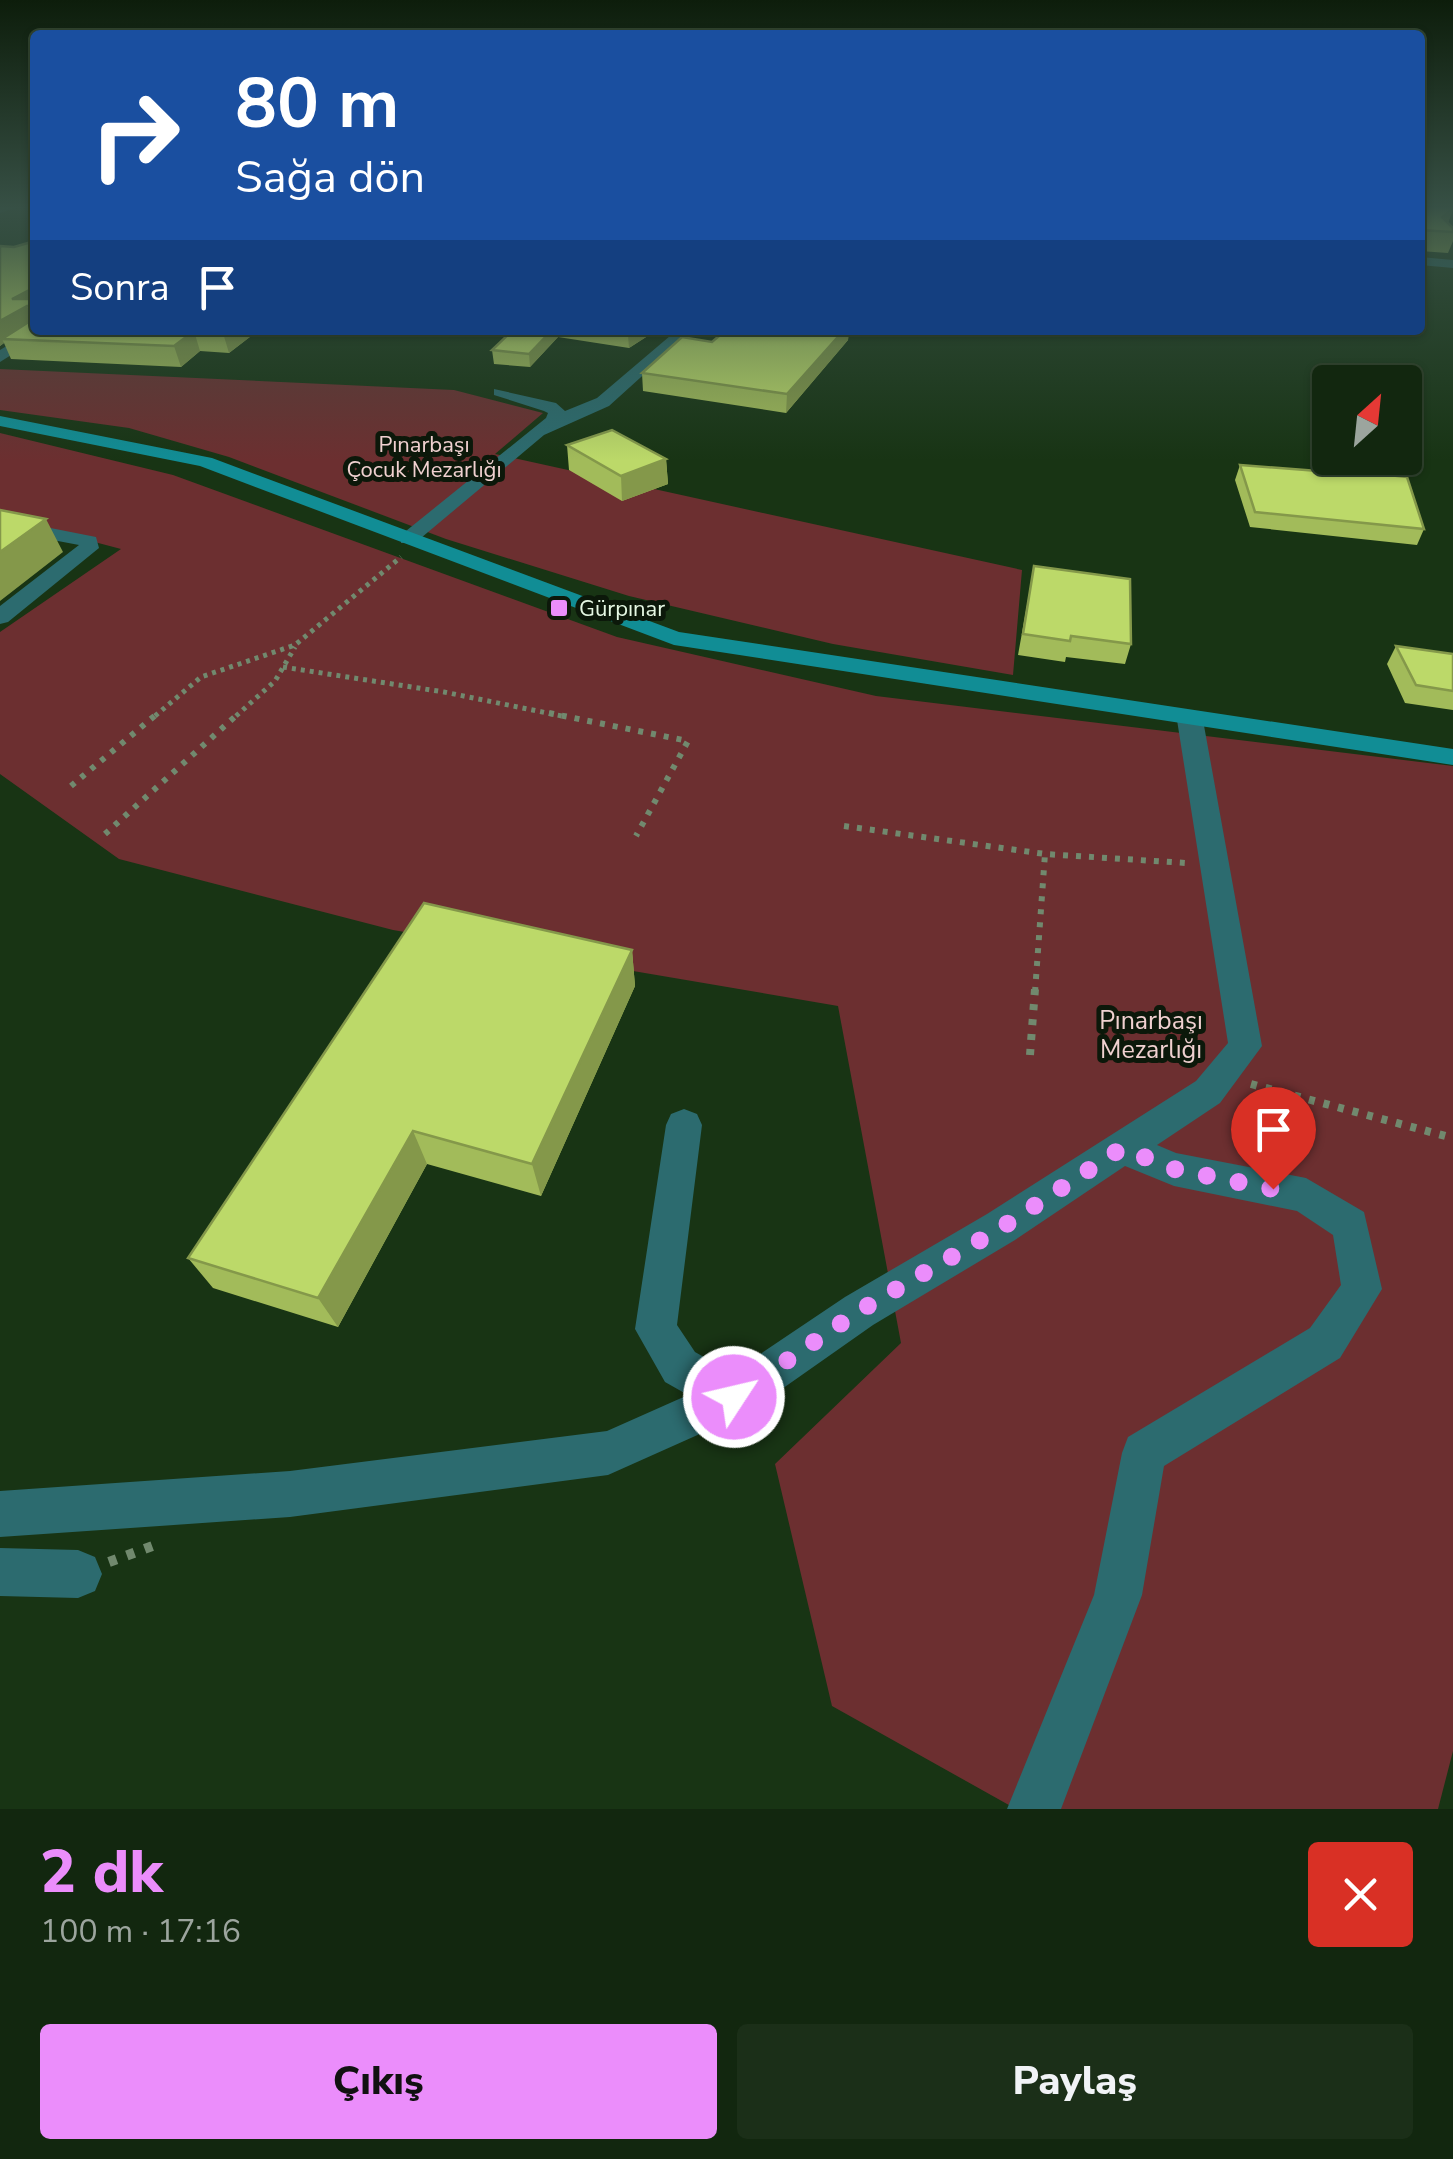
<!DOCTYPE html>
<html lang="tr">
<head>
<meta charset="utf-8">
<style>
	body { margin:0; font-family:"Nunito Sans",sans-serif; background:#1b2f18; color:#f1f3f6; height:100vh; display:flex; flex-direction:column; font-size:38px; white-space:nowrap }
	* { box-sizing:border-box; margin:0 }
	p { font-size:32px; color:#9ca59e }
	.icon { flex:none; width:55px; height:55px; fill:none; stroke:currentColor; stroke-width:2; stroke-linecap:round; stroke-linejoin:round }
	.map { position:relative; height:1809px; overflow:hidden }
	.details { display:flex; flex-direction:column; background:#12270f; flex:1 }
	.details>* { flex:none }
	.banner { position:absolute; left:30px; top:30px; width:1395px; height:305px; border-radius:10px; box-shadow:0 2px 8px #0004,0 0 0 2px #31442f; background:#1a4fa0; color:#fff; overflow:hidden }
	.needle { width:65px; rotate:27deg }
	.buttons { position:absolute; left:1312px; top:365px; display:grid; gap:20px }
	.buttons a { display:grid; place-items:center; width:110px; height:110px; border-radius:10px; background:#12270f; box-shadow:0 2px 8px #0004,0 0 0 2px #31442f; font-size:50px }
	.pin { position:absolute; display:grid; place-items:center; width:85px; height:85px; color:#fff; margin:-102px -42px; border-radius:50% 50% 50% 0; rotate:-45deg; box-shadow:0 0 10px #0007 }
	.pin .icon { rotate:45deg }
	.me { position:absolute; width:110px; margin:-55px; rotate:55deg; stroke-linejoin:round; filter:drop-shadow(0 0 8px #0008) }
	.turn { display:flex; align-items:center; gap:35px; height:210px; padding:0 40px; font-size:45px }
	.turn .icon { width:130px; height:130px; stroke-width:2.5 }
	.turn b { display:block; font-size:70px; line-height:85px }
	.then { display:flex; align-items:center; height:95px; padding:0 40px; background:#0003; gap:20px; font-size:38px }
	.round { display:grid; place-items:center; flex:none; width:105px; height:105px; border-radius:10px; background:#1b2f18 }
	.overview { display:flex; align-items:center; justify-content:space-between; height:170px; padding:0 40px }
	h1 { font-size:60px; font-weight:800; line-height:75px; color:#eb8dfb }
	.cta { display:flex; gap:20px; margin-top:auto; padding:20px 40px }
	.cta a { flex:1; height:115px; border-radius:10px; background:#eb8dfb; color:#111; font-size:40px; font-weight:800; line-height:115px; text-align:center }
	.cta a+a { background:#1b2f18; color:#f1f3f6 }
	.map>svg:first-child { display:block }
	.green { fill:#6c2f30 }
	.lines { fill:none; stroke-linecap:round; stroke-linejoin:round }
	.path-far3 { stroke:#71896e; stroke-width:5; stroke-dasharray:4 5; stroke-linecap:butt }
	.path-far2 { stroke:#71896e; stroke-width:6; stroke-dasharray:5 8; stroke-linecap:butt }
	.path-far1 { stroke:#71896e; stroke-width:8; stroke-dasharray:6 9; stroke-linecap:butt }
	.path { stroke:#71896e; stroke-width:10; stroke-dasharray:8 11; stroke-linecap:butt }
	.street { fill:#2c6b6f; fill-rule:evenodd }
	.secondary { fill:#118d95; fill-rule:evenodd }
	.wall { fill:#a2bb5a }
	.shaded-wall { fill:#84984a }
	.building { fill:#bcd969; stroke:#84984a; stroke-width:2.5 }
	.route { stroke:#eb8dfb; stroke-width:18; stroke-dasharray:0 32.4 }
	.poi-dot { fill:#eb8dfb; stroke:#0c180a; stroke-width:4 }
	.labels { text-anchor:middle; stroke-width:10; stroke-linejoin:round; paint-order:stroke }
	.far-park-label { font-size:22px; fill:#f0d1d0; stroke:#0c180a }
	.far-poi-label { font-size:22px; fill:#e6f8e4; stroke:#0c180a; text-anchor:start }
	.park-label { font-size:25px; fill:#f0d1d0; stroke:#0c180a }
</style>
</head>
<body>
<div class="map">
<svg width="1453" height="1809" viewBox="0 0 1453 1809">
	<rect width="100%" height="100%" fill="#183414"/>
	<!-- green -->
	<path class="green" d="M0 369 454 390 543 413 495 454 1022 570 1013 675 833 644 629 596 446 539 229 457 129 428 0 410Z
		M0 433 173 475 617 637 876 696 1453 766V1751L1438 1809H1016L832 1706 775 1464 901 1343 838 1006 393 930 119 859 0 774V632L121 549 0 517Z"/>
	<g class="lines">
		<!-- path-far3 -->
		<path class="path-far3" d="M283 667 444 692 562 716
			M155 716 201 677 295 645 401 557
			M236 716 275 681 295 647"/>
		<!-- path-far2 -->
		<path class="path-far2" d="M549 713 688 741 636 836
			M71 786 158 713
			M844 826 1045 854 1186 863
			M105 834 239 713
			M1035 992 1045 854"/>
		<!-- path-far1 -->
		<path class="path-far1" d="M1030 1055 1035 989
			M1251 1084 1453 1138"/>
		<!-- path -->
		<path class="path" d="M109 1562 158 1544"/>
		<!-- street -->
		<path class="street" d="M0 208H14L0 213Z
			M1420 257 1453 260V268L1420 265Z
			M35 329 51 330 0 362V350Z
			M677 330H693L609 406 544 435 415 543H401V535L546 418 548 413 544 411 494 395V389L556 403 565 411 597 398Z
			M0 518 96 537 99 548 8 622 0 624V606L79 545 0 530Z
			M1190 712 1203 720 1262 1046 1220 1103 1157 1145 1176 1153 1306 1178 1364 1212 1382 1289 1340 1358 1164 1466 1142 1595 1061 1809H1007L1094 1595 1122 1453 1128 1437 1310 1328 1341 1285 1333 1235 1297 1211 1174 1186 1125 1166 1015 1240 873 1325 749 1412 608 1475 290 1517 0 1537V1491L290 1471 607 1431 688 1395 665 1382 635 1329 666 1125 671 1114 684 1109 697 1114 702 1125 677 1325 695 1352 732 1373 845 1297 987 1214 1196 1081 1228 1043 1177 720Z
			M0 1548 78 1550 95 1557 102 1574 95 1591 78 1598 0 1596Z"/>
		<!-- secondary -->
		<path class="secondary" d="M0 416 212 458 679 632 1453 749V765L674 645 200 466 0 426Z"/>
	</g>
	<!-- wall -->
	<path class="wall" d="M1420 208H1453L1448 223 1453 228V241L1448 253 1420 251Z
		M35 241V330H259L229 353 200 351 181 367 11 359 4 343 0 346 14 247Z
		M513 330H657L629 348 558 337 530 367 494 364 492 350Z
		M844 330H849L848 340 786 413 643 391 642 373Z
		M567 445 666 459 668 484 622 501 569 470Z
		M1240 465 1318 471 1424 529 1417 545 1250 527 1235 480Z
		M1034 566 1131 644 1125 664 1066 657 1065 662 1018 655Z
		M1396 646 1453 654V710L1405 703 1387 664Z
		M632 950 635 986 541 1196 427 1164 338 1327 213 1288 188 1258Z"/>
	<!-- shaded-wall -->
	<path class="shaded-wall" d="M1453 208V210L1446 227 1442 217Z
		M35 287V306H27L35 325 2 339 4 343 0 346V321L12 299Z
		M227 330H259L229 353 223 333Z
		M552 330H558V337L530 367 529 354Z
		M636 330H657L629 348 628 335Z
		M844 330H849L848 340 786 413 787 394Z
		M194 331 200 351 181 367 174 346Z
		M666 459 668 484 622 501 621 476Z
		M46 519 63 552 0 601V552Z
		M632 950 635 986 541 1196 532 1164Z
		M413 1131 427 1164 338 1327 318 1298Z"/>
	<!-- building -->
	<path class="building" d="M1420 208H1453L1442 217 1453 228V232L1420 230Z
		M35 241V287L12 299H35V306H27L0 321V246L14 247Z
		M35 318V330H227L223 333 194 331 174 346 2 339Z
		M513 330H552L529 354 492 350Z
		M595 330H636L628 335Z
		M726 330H844L787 394 642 373 682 337 712 342Z
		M612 430 666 459 621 476 567 445Z
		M1240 465 1318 471 1332 469 1407 477 1424 529 1255 512Z
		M0 510 46 519 0 552Z
		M1034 566 1130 579 1131 644 1071 636 1070 641 1023 634Z
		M1396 646 1453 654V691L1416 685Z
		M424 903 632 950 532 1164 413 1131 318 1298 188 1258Z"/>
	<!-- sky -->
	<linearGradient id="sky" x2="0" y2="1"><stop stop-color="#0d1d0b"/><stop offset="0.45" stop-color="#375045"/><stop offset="1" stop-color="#375045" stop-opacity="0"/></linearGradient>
	<rect width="1453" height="461" fill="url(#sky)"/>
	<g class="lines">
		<!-- route -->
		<path class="route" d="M734 1397 859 1311 1001 1228 1122 1148 1174 1169 1273 1189"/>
	</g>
	<!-- markers -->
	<rect class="poi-dot" x="549" y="598" width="20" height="20" rx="5"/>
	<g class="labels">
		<!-- far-park labels -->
		<g class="far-park-label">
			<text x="424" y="452">Pınarbaşı<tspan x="424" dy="25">Çocuk Mezarlığı</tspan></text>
		</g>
		<!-- far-poi labels -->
		<g class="far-poi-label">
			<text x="579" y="616">Gürpınar</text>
		</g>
		<!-- park labels -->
		<g class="park-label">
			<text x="1151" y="1029">Pınarbaşı<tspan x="1151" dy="29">Mezarlığı</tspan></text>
		</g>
	</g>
</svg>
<div class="buttons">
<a><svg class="needle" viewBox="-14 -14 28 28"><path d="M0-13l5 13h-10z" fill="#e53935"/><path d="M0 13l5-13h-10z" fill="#9ca59e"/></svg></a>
</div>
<div class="pin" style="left:1273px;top:1189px;background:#d93025"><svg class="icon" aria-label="arrive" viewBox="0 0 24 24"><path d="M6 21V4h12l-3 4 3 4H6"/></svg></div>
<svg class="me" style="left:734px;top:1397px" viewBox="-20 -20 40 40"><circle r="17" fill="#eb8dfb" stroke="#fff" stroke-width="3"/><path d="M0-11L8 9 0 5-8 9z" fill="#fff"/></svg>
<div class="banner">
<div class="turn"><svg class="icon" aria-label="right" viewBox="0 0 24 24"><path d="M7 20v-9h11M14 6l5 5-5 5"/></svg><div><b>80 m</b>Sağa dön</div></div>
<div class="then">Sonra<svg class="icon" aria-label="arrive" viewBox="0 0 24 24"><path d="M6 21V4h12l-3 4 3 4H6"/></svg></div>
</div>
</div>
<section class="details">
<div class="overview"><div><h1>2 dk</h1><p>100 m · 17:16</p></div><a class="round" style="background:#d93025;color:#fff"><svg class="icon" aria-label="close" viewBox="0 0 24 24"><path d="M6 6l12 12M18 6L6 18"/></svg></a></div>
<div class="cta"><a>Çıkış</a><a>Paylaş</a></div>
</section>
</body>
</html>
